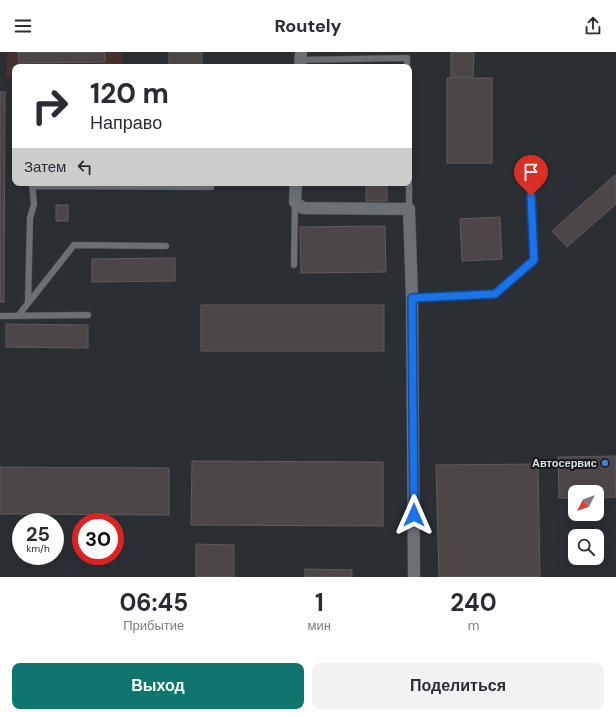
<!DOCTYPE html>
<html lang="ru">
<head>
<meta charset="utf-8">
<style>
	body { margin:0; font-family:"DM Sans",sans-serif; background:#f2f2f3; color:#2b2b33; height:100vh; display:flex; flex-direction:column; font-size:15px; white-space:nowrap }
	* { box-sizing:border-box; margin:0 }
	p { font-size:13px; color:#7c7c81 }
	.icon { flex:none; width:22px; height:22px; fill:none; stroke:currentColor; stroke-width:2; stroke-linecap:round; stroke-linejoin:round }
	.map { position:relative; height:525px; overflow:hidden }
	.panel { display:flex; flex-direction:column; background:#fff; flex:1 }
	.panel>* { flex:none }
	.banner { position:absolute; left:12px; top:12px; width:400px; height:122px; border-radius:8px; box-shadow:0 4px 16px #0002; background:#fff; color:#2b2b33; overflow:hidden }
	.needle { width:26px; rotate:228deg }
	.fabs { position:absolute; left:568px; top:433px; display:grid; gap:8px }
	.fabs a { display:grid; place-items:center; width:36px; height:36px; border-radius:8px; background:#fff; box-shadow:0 4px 16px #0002; font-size:20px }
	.speed { position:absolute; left:12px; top:461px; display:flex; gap:8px; font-size:20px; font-weight:700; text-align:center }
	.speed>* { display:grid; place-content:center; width:52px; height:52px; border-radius:50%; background:#fff; box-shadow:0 4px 16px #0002; line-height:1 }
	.speed small { font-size:10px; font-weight:400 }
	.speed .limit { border:6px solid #d22; background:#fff; color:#111 }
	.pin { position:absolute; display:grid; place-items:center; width:34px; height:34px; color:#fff; margin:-41px -17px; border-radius:50% 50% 50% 0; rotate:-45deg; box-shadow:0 0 4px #0007 }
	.pin .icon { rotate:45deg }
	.me { position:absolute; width:44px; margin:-22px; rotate:0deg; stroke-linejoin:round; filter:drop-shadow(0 0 3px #0008) }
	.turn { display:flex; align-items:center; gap:14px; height:84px; padding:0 12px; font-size:18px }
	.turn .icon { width:52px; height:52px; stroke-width:2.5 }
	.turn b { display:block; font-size:28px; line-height:34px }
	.then { display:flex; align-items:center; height:38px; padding:0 12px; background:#0003; gap:8px; font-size:15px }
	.eta { display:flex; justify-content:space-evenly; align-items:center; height:68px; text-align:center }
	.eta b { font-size:24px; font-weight:700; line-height:28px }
	.cta { display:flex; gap:8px; margin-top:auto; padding:8px 12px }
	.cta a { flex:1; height:46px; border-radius:8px; background:#0f766e; color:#fff; font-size:16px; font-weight:700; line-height:46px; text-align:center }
	.cta a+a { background:#f2f2f3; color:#2b2b33 }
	header { display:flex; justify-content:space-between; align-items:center; height:52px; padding:0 12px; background:#fff; font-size:18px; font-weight:700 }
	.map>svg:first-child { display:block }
	.education { fill:#45312f }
	.building { fill:#4d4649; stroke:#615a5d }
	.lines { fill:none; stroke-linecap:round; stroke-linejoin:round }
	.service-casing { stroke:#484b4f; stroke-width:7 }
	.minor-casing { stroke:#484b4f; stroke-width:13 }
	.service { stroke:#6b7075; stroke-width:6 }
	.minor { stroke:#6b7075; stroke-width:12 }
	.route-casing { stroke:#114b97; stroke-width:10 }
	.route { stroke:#1a73e8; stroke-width:7 }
	.shop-dot { fill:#3f7fe0; stroke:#151719; stroke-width:1.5 }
	.labels { text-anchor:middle; stroke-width:4; stroke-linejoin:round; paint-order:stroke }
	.poi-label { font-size:11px; font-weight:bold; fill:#dddfe2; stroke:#151719; text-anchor:end }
</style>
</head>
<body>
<header><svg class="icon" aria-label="menu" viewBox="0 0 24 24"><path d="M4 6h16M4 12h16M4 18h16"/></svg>Routely<svg class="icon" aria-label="share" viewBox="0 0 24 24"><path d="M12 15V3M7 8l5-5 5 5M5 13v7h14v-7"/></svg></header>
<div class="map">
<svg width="616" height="525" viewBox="0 0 616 525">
	<rect width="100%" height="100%" fill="#2b2f34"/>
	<!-- education -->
	<path class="education" d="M7 0H122V15H15V25H6Z"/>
	<!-- building -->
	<path class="building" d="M18 0H105V10L19 11Z
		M169 0H202V15H169Z
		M451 0H474L473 25H451Z
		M447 26H492V111H447Z
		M0 40H5L4 250H0Z
		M615 123 616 125V152L567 195 552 179Z
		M366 131H387V149H366Z
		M56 153H68V169H56Z
		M500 165 502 207 462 209 460 167Z
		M385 174 386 220 301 221 300 175Z
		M175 206V229L92 230V207Z
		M201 253H384V299H201Z
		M6 272 88 273V296L6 295Z
		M616 404V445L597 446V440H575V446H559L558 405Z
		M192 409 383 410V474L191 473Z
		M538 412 540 525H439L436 413Z
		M0 415 169 416V463L0 462Z
		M196 492 234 493V525H196Z
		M305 517 352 518V525H305Z"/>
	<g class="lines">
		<!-- service casing -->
		<g class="service-casing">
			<path id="service" d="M300 8 407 6V15
				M409 131V157
				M33 134 211 135
				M294 213 295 150
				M412 246 495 242 534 208 531 144
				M28 251 30 166 34 152 32 131
				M0 264 88 263
				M18 264 74 193 166 194"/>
		</g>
		<!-- minor casing -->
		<g class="minor-casing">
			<path id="minor" d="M300 15 301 0
				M296 131 295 150 303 156 409 157 412 246 414 525"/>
		</g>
		<!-- service -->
		<use href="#service" class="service"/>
		<!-- minor -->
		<use href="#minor" class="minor"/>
	</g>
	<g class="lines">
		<!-- route casing -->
		<g class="route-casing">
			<path id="route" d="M414 463 412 246 495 242 534 208 531 144"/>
		</g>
		<!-- route -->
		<use href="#route" class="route"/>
	</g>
	<!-- markers -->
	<circle class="shop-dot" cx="605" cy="411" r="4"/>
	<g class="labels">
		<!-- poi labels -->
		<g class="poi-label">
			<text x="597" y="415">Автосервис</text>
		</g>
	</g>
</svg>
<div class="fabs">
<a><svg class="needle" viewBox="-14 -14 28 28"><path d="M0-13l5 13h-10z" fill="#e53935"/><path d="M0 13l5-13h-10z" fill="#7c7c81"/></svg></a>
<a><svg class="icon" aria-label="search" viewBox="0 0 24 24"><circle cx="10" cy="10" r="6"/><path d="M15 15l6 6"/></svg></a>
</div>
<div class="speed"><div>25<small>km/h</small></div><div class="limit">30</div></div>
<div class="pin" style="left:531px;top:144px;background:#d93025"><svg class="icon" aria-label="arrive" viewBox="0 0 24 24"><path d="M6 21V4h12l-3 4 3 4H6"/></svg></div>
<svg class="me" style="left:414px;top:463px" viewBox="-20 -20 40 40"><path d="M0-17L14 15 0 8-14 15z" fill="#1a73e8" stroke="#fff" stroke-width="4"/></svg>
<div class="banner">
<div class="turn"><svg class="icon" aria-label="right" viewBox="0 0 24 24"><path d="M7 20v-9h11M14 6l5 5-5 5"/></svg><div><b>120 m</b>Направо</div></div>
<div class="then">Затем<svg class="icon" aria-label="left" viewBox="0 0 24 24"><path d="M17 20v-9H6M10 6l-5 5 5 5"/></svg></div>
</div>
</div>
<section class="panel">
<div class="eta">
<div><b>06:45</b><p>Прибытие</p></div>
<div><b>1</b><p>мин</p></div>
<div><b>240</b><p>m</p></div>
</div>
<div class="cta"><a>Выход</a><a>Поделиться</a></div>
</section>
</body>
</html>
